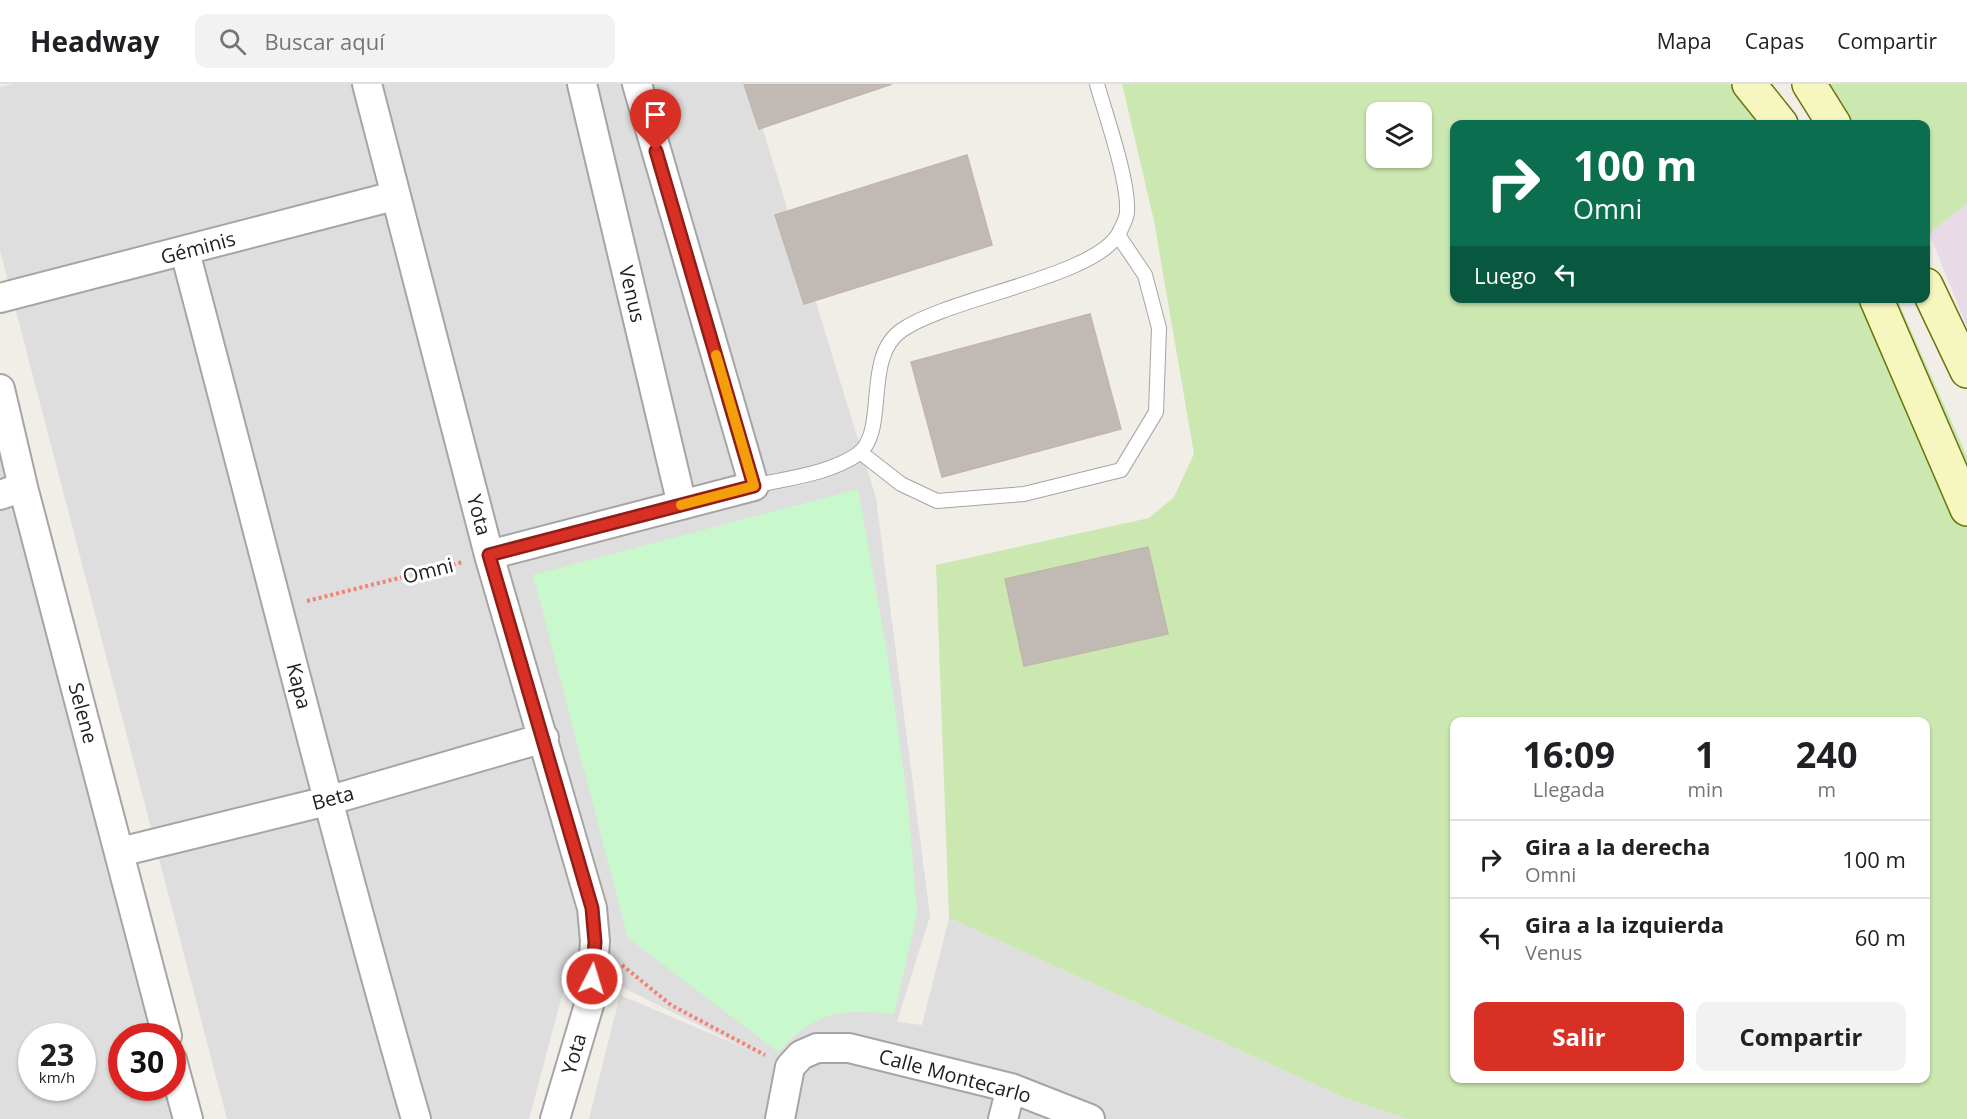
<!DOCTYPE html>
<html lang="es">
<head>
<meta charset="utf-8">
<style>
	body { margin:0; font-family:"Open Sans",sans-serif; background:#f2f2f2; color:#202124; height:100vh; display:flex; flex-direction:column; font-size:22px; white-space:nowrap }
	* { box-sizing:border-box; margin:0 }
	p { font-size:20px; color:#757577 }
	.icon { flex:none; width:33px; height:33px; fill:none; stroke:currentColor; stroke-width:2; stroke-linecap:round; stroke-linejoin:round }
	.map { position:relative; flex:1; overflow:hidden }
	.drawer { position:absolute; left:1450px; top:633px; width:480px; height:366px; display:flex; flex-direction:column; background:#fff; border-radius:12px; box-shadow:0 2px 4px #0004 }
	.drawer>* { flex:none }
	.guide { position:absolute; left:1450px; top:36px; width:480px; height:183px; border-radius:12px; box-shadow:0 2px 4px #0004; background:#0b6e4f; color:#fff; overflow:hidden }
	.fabs { position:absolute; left:1366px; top:18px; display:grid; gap:12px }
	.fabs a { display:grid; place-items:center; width:66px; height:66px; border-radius:12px; background:#fff; box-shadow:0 2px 4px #0004; font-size:30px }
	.speed { position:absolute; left:18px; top:939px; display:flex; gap:12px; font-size:30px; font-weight:700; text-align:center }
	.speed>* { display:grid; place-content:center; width:78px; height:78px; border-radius:50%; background:#fff; box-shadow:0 2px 4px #0004; line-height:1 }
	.speed small { font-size:15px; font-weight:400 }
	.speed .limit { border:9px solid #d22; background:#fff; color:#111 }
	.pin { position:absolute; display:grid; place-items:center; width:51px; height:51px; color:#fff; margin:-62px -26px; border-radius:50% 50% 50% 0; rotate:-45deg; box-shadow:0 0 6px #0007 }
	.pin .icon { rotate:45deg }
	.me { position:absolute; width:66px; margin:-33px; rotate:5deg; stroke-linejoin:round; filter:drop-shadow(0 0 4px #0008) }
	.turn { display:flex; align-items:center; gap:21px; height:126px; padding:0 24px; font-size:27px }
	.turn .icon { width:78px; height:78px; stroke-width:2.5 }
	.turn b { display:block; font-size:42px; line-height:51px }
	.then { display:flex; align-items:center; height:57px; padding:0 24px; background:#0003; gap:12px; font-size:22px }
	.eta { display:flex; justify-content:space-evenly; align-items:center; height:102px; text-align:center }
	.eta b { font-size:36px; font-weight:700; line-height:42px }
	.cta { display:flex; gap:12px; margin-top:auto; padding:12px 24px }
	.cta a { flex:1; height:69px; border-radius:12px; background:#d93025; color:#fff; font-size:24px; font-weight:700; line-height:69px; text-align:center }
	.cta a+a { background:#f2f2f2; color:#202124 }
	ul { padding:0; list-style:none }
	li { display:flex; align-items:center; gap:18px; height:78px; padding:0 24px; border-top:2px solid #e0e0e0 }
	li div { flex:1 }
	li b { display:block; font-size:22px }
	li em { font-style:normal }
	header { display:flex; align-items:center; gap:36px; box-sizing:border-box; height:84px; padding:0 30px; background:#fff; border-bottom:2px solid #e0e0e0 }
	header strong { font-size:28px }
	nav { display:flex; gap:33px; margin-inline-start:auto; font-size:21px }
	.search { width:420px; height:54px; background:#f2f2f2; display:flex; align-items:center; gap:15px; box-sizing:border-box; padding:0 21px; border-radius:12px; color:#757577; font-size:22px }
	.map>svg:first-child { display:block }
	.residential { fill:#dfdede; fill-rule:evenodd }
	.industrial { fill:#e9dae7 }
	.grass { fill:#cce8b1; fill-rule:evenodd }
	.park { fill:#c8f8cb }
	.building { fill:#c1bab4; stroke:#c2b5ab; stroke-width:1.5 }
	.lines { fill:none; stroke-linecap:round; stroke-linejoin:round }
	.lane-casing { stroke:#a5a5a5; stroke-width:16 }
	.street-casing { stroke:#a5a5a5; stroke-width:32 }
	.secondary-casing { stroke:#6b760a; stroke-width:36 }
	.path { stroke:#f48175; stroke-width:4; stroke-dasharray:3 3; stroke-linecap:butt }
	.lane { stroke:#fff; stroke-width:14 }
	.street { stroke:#fff; stroke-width:28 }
	.secondary { stroke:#f5f7bf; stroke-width:33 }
	.route-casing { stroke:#8d1f18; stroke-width:15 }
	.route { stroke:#d93025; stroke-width:10 }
	.slow { stroke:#f59e0b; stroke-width:10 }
	.labels { text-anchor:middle; stroke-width:6; stroke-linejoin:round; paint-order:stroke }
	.street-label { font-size:20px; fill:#212121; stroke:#fff }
</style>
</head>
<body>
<header>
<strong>Headway</strong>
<div class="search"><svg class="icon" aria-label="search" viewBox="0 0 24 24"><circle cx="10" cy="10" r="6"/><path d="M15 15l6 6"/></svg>Buscar aquí</div>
<nav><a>Mapa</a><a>Capas</a><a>Compartir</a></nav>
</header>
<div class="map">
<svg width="1967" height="1035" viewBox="0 0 1967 1035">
	<rect width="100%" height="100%" fill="#f1eee8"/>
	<!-- residential -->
	<path class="residential" d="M13 0H749L876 414 930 832 897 938 922 941 949 834 1345 1014 1407 1035H589L620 911 747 965 571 878 529 1035H227L0 166V3Z
		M0 349 156 952H122V1004H169L177 1035H0ZM32 952H82V1004H32Z"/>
	<!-- industrial -->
	<path class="industrial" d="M1967 120V243L1929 149Z"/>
	<!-- grass -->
	<path class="grass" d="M1122 0H1730L1762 28 1771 40H1455V214L1897 215 1967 372V1035H1407L1345 1014 949 834 936 481 1149 434 1174 413 1194 370 1154 137ZM1377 28H1422V74H1377ZM1455 638H1926V994H1455Z
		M1809 0H1967V120L1929 149 1926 145V40H1841Z"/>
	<!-- park -->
	<path class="park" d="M858 405 887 568 908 720 917 830 894 930C837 925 819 926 778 968L628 854 533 491Z"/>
	<!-- building -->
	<path class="building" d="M744 0H892L759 45Z
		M967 71 992 161 804 220 775 131Z
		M1090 230 1121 345 942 393 911 278Z
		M1148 463 1168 550 1024 582 1005 495Z"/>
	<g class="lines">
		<!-- lane casing -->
		<g class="lane-casing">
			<path id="lane" d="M860 368 901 400 937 417 1024 410 1121 386 1156 328 1159 244 1145 191 1118 151
				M754 402C788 394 829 390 858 370 889 347 862 273 902 246 950 213 1095 193 1119 149 1122 143 1127 134 1127 128 1129 97 1106 32 1097 0"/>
		</g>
		<!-- street casing -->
		<g class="street-casing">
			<path id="street" d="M367 0 489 471 592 824 595 857 591 914 555 1035
				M582 0 682 421
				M185 168C262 457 333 748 416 1035
				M0 214 394 112
				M0 305 23 403 167 952
				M0 411 23 403
				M489 471 754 402 637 0
				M120 768 327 717 544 654
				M172 976 188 1035
				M780 1035 790 983 801 971 817 964H849L1011 1004 1090 1035
				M1003 1035 1011 1004"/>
		</g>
		<!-- secondary casing -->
		<g class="secondary-casing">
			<path id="secondary" d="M1749 0 1781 40
				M1809 0 1834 40
				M1926 201 1967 287
				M1876 214 1967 425"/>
		</g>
		<!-- path -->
		<path class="path" d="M307 517 463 478
			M622 881 671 921 765 971"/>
		<!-- lane -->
		<use href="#lane" class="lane"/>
		<!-- street -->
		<use href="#street" class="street"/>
		<!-- secondary -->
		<use href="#secondary" class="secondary"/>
	</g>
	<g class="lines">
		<!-- route casing -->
		<g class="route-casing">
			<path id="route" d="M592 895 595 858 592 824 489 471 754 402 656 67"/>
		</g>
		<!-- route -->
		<use href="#route" class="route"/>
		<!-- slow -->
		<path class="slow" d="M681 421 754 402 716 271"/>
	</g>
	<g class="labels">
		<!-- street labels -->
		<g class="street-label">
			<text transform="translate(198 164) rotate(-15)" y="7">Géminis</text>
			<text transform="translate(632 210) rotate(77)" y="7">Venus</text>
			<text transform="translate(479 431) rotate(75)" y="7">Yota</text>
			<text transform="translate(428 487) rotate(-14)" y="7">Omni</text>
			<text transform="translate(299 602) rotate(76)" y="7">Kapa</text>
			<text transform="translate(83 629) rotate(75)" y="7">Selene</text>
			<text transform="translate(333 714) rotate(-15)" y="7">Beta</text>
			<text transform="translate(574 970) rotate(-74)" y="7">Yota</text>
			<text transform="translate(955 992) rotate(15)" y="7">Calle Montecarlo</text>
		</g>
	</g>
</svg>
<div class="fabs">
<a><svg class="icon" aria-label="layers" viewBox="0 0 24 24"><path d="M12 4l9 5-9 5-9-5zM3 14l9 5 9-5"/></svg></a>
</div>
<div class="speed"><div>23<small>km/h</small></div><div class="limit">30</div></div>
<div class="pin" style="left:656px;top:67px;background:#d93025"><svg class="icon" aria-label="arrive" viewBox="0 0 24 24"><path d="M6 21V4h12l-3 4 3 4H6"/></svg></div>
<svg class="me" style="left:592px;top:895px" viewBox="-20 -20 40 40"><circle r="17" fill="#d93025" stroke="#fff" stroke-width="3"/><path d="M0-11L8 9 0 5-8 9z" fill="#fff"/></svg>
<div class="guide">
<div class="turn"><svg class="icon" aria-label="right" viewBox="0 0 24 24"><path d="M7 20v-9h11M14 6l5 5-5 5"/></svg><div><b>100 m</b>Omni</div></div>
<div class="then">Luego<svg class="icon" aria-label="left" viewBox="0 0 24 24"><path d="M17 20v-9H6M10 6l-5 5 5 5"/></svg></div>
</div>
<section class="drawer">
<div class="eta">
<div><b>16:09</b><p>Llegada</p></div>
<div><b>1</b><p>min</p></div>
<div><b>240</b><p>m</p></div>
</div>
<ul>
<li><svg class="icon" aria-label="right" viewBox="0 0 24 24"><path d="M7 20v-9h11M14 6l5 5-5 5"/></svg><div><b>Gira a la derecha</b><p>Omni</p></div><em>100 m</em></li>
<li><svg class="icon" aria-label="left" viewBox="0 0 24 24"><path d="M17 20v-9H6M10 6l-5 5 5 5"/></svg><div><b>Gira a la izquierda</b><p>Venus</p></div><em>60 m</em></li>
</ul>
<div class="cta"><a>Salir</a><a>Compartir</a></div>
</section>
</div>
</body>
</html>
